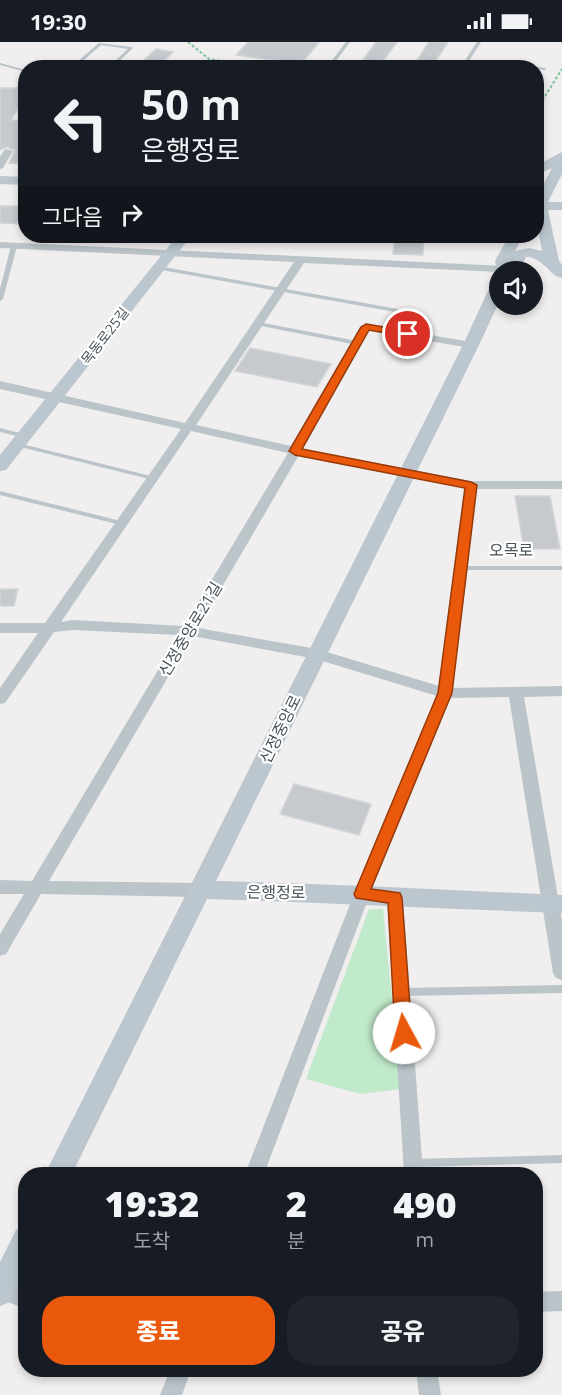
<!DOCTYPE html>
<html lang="ko">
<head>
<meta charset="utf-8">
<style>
	body { margin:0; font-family:"Open Sans","Noto Sans KR",sans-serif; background:#20242c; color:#f1f3f6; height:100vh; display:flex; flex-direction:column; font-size:22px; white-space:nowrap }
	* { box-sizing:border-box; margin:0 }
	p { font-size:20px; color:#9ea1a6 }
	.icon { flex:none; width:33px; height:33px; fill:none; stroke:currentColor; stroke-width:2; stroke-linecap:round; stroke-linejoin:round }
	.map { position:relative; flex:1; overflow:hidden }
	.side { position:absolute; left:18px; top:1125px; width:525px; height:210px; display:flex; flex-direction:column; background:#171b24; border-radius:24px; box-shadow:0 3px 9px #0003 }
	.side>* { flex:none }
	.banner { position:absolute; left:18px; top:18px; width:526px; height:183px; border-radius:24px; box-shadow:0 3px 9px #0003; background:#171b24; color:#f1f3f6; overflow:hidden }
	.fabs { position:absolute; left:489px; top:219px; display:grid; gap:12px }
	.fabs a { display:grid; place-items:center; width:54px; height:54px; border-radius:50%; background:#171b24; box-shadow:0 3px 9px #0003; font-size:30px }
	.pin { position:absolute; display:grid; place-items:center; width:51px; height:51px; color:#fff; margin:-26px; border:3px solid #fff; border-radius:50%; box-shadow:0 2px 6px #0007 }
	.me { position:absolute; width:66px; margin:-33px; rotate:354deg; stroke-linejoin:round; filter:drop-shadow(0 0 4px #0008) }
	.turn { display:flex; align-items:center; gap:21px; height:126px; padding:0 24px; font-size:27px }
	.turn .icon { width:78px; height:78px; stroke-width:2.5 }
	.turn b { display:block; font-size:42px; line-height:51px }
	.then { display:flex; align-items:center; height:57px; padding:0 24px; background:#0003; gap:12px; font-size:22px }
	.eta { display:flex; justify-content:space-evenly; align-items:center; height:102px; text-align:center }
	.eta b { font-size:36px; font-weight:800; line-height:42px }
	.cta { display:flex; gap:12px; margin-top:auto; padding:12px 24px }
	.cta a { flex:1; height:69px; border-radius:24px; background:#ea580c; color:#fff; font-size:24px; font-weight:800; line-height:69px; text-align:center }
	.cta a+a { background:#20242c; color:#f1f3f6 }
	.status { display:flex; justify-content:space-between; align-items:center; height:42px; padding:0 30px; background:#171b24; direction:ltr }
	.status svg { height:16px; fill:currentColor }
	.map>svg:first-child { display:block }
	.green { fill:#c0eaca }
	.building { fill:#c6c9cd; stroke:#d2d5d8; stroke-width:1.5 }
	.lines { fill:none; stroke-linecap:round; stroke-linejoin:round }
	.path { stroke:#7bc497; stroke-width:2; stroke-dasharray:3 2; stroke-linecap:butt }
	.lane { fill:#bac4c9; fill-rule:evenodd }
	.street { fill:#bac4c9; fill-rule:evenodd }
	.secondary { fill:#bbc6ce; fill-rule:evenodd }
	.route { fill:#ea580c; stroke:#983908; stroke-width:1.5 }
	.labels { text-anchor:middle; stroke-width:4.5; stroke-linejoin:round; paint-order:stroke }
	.far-street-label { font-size:14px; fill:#485359; stroke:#fff }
	.street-label { font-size:16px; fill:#485359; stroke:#fff }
</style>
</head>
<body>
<div class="status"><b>19:30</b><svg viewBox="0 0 49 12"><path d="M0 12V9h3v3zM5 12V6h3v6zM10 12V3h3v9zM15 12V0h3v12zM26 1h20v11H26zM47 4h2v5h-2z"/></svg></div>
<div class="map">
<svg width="562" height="1353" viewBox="0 0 562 1353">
	<rect width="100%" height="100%" fill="#f0eeee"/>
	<!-- green -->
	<path class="green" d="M369 867H383L401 1047 360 1052 306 1037Z"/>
	<!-- building -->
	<path class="building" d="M248 0H319L301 22 236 13Z
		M376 0H397L378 26H357Z
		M429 0H448L431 26H412Z
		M156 7 173 10 157 26H135Z
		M26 42V53L11 78H26V122L9 121 15 108 6 105 0 108V46H16Z
		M0 164H26V182L0 181Z
		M395 194H424L423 213 393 212Z
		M250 306 331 322 317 345 235 329Z
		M515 454H550L560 507H524Z
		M0 547H18L14 564H0Z
		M294 742 371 762 359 793 280 772Z"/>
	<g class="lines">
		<!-- path -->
		<path class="path" d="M188 0 209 17 269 26
			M537 67 562 27"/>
		<!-- lane -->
		<path class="lane" d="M346 0H350L331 26H326Z
			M477 0H481L467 22 482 26 462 24V23Z
			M99 1 131 5 133 6 112 26H107L128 7 101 3 75 26H70Z
			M0 21 26 28V30L0 23Z
			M505 21 533 25 535 26H520L506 23 502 26H496Z
			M537 25 546 26V27L544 28 537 27V26H535Z
			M14 202 17 204 3 257 0 259V247L11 204Z
			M158 224 398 267 401 269 390 289 387 291 384 289 395 270 156 227 155 226Z
			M258 280 357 299 360 301 357 303 256 283 255 282Z
			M0 386 27 393 28 394 25 396 0 390Z
			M18 401 155 435 156 436 153 438 16 404V402Z
			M0 449 121 479 124 481 121 483 0 453Z
			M459 524H562V528H461L458 526Z
			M562 943V951L401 954 398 953 397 950 398 947 401 946Z
			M562 1113V1121L414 1125 411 1124 409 1121 411 1118 414 1117Z"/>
		<!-- street -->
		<path class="street" d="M5 107 13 109 3 126 0 127V115Z
			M0 200 505 224 510 227 500 230 304 221 196 383 291 404 360 285 366 282 471 300 477 303 471 306 369 289 303 407 471 439H562V447H477L453 646 562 644V654L524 655 562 879V938L556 936 553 931 509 655 450 656 370 852 264 1132H245L354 852 437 654 316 617 192 594 49 839 200 841 206 843 208 848 206 853 200 855 41 852 6 912 0 914V892L24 852H0V838L32 839 179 593 73 588 54 590 5 661 0 662V646L38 591H0V581H45L181 387 0 347V339L185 381 294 220 0 206ZM191 389 288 411 184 584 73 578 61 580ZM299 413 464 446 439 644 317 607 198 586Z
			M395 849 401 851 403 856 423 1132H404L387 856 389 851Z
			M0 1237 26 1247V1267L0 1257Z
			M562 1249V1269L536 1270V1250Z
			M170 1328H191L182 1353H160Z
			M416 1328H437L441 1353H419Z"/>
		<!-- secondary -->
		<path class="secondary" d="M562 110V132L548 160H562V168H548L559 219 562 223V236C550 234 546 219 529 215H526C520 229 514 230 500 230L499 233 495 219 509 194H523L515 209 529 206 542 209 537 183V154L552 126 537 133V123Z
			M0 134 26 135V143L0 142Z
			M177 194H191L6 428 0 429V413Z
			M500 236V258L479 303 216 839C331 842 446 848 562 853V871C443 867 325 860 207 857L72 1132H45L463 303 492 240Z
			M26 1185V1229L10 1260 0 1264V1220L16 1188Z"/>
	</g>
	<!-- route -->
	<path class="route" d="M366 282 408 289 413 292 408 295 369 288 302 407 471 440 477 443 452 651 371 847 400 851 402 856 412 991 409 996 404 998 398 996 395 991 388 861 356 856 354 852 438 651 465 446 295 413 289 409 361 285Z"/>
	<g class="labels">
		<!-- far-street labels -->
		<g class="far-street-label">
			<text transform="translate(105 294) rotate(-52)" y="5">목동로25길</text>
		</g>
		<!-- street labels -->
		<g class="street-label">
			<text x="511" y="514">오목로</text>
			<text transform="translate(190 587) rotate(-59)" y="6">신정중앙로21길</text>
			<text transform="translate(280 687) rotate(-64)" y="6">신정중앙로</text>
			<text transform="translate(276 850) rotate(1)" y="6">은행정로</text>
		</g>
	</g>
</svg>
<div class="fabs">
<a><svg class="icon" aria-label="sound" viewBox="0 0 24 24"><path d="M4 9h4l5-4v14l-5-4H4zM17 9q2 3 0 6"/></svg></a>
</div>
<div class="pin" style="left:408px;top:292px;background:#d93025"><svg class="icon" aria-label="arrive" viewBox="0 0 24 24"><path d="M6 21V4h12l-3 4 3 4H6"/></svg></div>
<svg class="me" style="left:404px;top:991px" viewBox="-20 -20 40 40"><circle r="19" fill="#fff"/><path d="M0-13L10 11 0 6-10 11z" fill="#ea580c"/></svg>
<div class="banner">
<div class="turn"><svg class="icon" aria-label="left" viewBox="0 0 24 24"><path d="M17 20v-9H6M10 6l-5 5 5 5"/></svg><div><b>50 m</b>은행정로</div></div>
<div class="then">그다음<svg class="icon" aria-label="right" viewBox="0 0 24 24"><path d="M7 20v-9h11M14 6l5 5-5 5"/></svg></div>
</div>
<section class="side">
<div class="eta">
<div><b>19:32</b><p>도착</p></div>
<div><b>2</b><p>분</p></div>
<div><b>490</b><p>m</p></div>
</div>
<div class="cta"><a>종료</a><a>공유</a></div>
</section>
</div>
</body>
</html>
